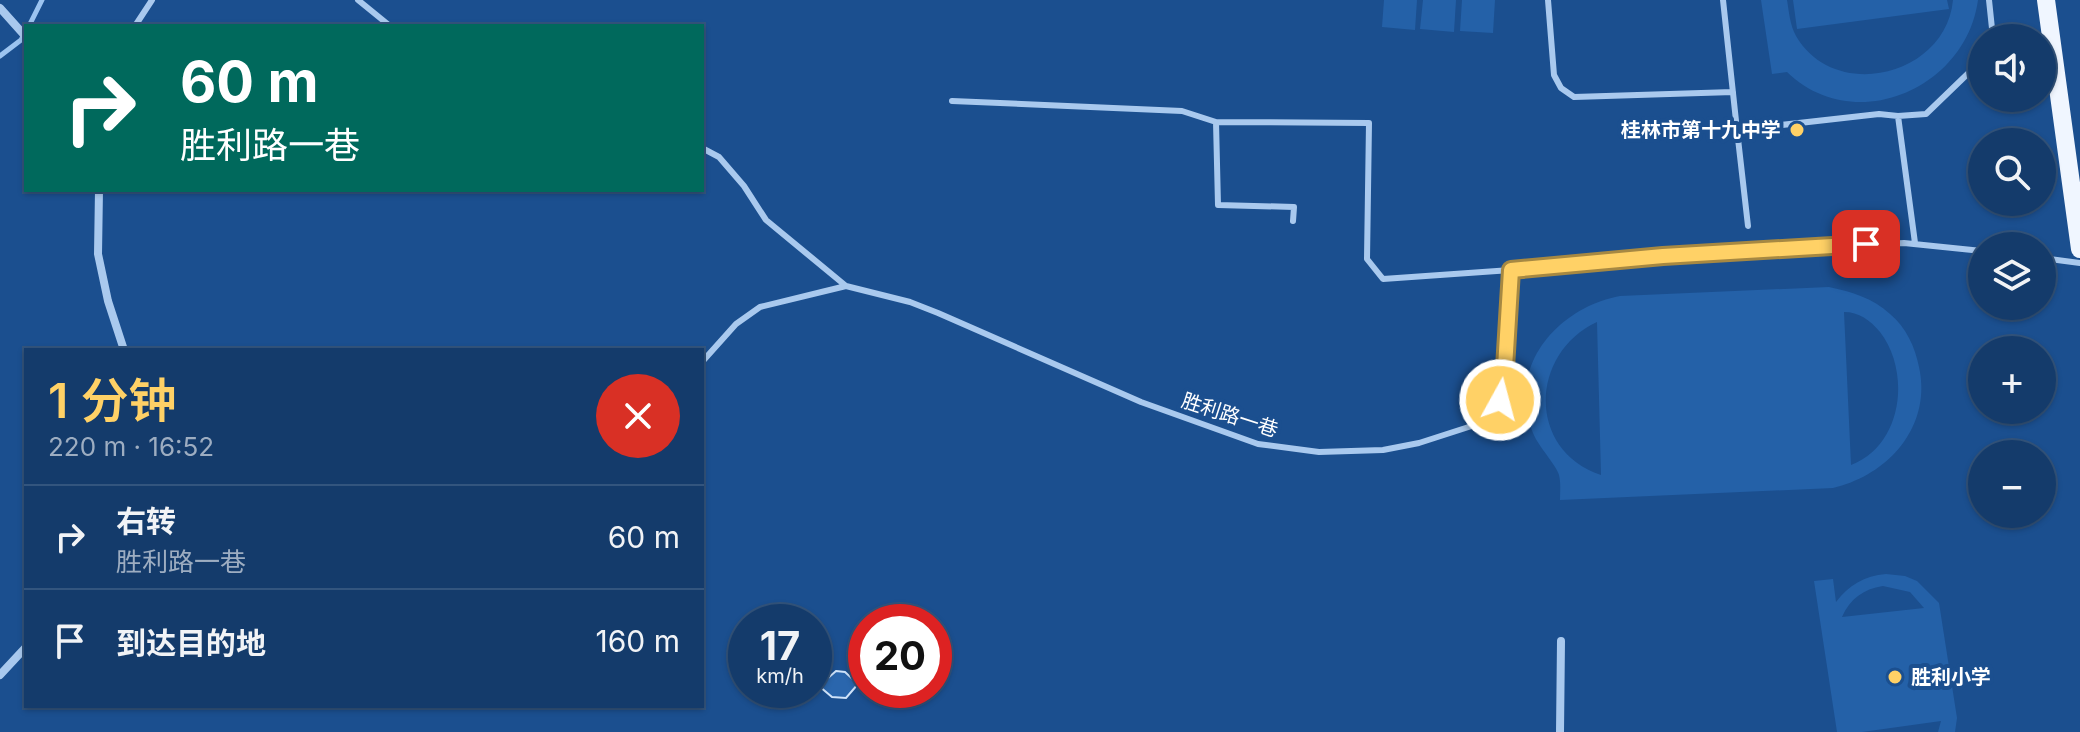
<!DOCTYPE html>
<html lang="zh">
<head>
<meta charset="utf-8">
<style>
	body { margin:0; font-family:Inter,"Noto Sans SC",sans-serif; background:#214673; color:#f1f3f6; height:100vh; display:flex; flex-direction:column; font-size:30px; white-space:nowrap }
	* { box-sizing:border-box; margin:0 }
	p { font-size:26px; color:#9dadc1 }
	.icon { flex:none; width:44px; height:44px; fill:none; stroke:currentColor; stroke-width:2; stroke-linecap:round; stroke-linejoin:round }
	.map { position:relative; flex:1; overflow:hidden }
	.drawer { position:absolute; left:24px; top:348px; width:680px; height:360px; display:flex; flex-direction:column; background:#143b6b; border-radius:0px; box-shadow:0 2px 6px #0004,0 0 0 2px #33557e }
	.drawer>* { flex:none }
	.top-card { position:absolute; left:24px; top:24px; width:680px; height:168px; border-radius:0px; box-shadow:0 2px 6px #0004,0 0 0 2px #33557e; background:#00695c; color:#fff; overflow:hidden }
	.buttons { position:absolute; left:1968px; top:24px; display:grid; gap:16px }
	.buttons a { display:grid; place-items:center; width:88px; height:88px; border-radius:50%; background:#143b6b; box-shadow:0 2px 6px #0004,0 0 0 2px #33557e; font-size:40px }
	.speed { position:absolute; left:728px; top:604px; display:flex; gap:16px; font-size:40px; font-weight:700; text-align:center }
	.speed>* { display:grid; place-content:center; width:104px; height:104px; border-radius:50%; background:#143b6b; box-shadow:0 2px 6px #0004,0 0 0 2px #33557e; line-height:1 }
	.speed small { font-size:20px; font-weight:400 }
	.speed .limit { border:12px solid #d22; background:#fff; color:#111 }
	.pin { position:absolute; display:grid; place-items:center; width:68px; height:68px; color:#fff; margin:-34px; border-radius:16px; box-shadow:0 4px 12px #0006 }
	.me { position:absolute; width:88px; margin:-44px; rotate:7deg; stroke-linejoin:round; filter:drop-shadow(0 0 6px #0008) }
	.turn { display:flex; align-items:center; gap:28px; height:168px; padding:0 24px; font-size:36px }
	.turn .icon { width:104px; height:104px; stroke-width:2.5 }
	.turn b { display:block; font-size:56px; line-height:68px }
	.round { display:grid; place-items:center; flex:none; width:84px; height:84px; border-radius:42px; background:#214673 }
	.summary { display:flex; align-items:center; justify-content:space-between; height:136px; padding:0 24px }
	h1 { font-size:48px; font-weight:600; line-height:60px; color:#ffd166 }
	ul { padding:0; list-style:none }
	li { display:flex; align-items:center; gap:24px; height:104px; padding:0 24px; border-top:2px solid #33557e }
	li div { flex:1 }
	li b { display:block; font-size:30px }
	li em { font-style:normal }
	.map>svg:first-child { display:block }
	.green { fill:#2461a8; fill-rule:evenodd }
	.lines { fill:none; stroke-linecap:round; stroke-linejoin:round }
	.stream { stroke:#9cc4f0; stroke-width:5 }
	.building { fill:#2a66ad; stroke:#cfe3fa; stroke-width:2 }
	.service { stroke:#a9c9ee; stroke-width:6 }
	.minor { stroke:#a9c9ee; stroke-width:8 }
	.primary { stroke:#f0f6ff; stroke-width:18 }
	.route-casing { stroke:#a68842; stroke-width:20 }
	.route { stroke:#ffd166; stroke-width:14 }
	.poi-dot { fill:#ffd166; stroke:#1b4f8f; stroke-width:3 }
	.labels { text-anchor:middle; stroke-width:8; stroke-linejoin:round; paint-order:stroke }
	.poi-label { font-size:20px; font-weight:bold; fill:#fff; stroke:#1b4f8f; text-anchor:end }
	.street-label { font-size:20px; fill:#fff; stroke:#1b4f8f }
</style>
</head>
<body>
<div class="map">
<svg width="2080" height="732" viewBox="0 0 2080 732">
	<rect width="100%" height="100%" fill="#1b4f8f"/>
	<!-- green -->
	<path class="green" d="M1384 0H1417L1415 30 1382 27Z
		M1423 0H1456L1454 32 1420 29Z
		M1462 0H1495L1493 33 1460 31Z
		M1761 0H1787C1789 12 1790 25 1796 36 1835 103 1946 76 1953 0H1978C1966 89 1854 137 1787 72L1772 74Z
		M1793 0H1947L1949 9 1797 29Z
		M1829 287C1852 292 1873 298 1890 314 1906 327 1915 347 1919 367 1932 426 1889 475 1833 488L1560 500C1560 492 1561 483 1559 475 1557 466 1538 446 1533 433 1506 367 1557 308 1620 296ZM1844 312C1859 312 1870 320 1880 332 1911 372 1903 445 1851 465ZM1597 322 1601 475C1526 450 1530 353 1597 322Z
		M1886 574 1905 576 1917 581 1939 603 1957 718 1955 732H1938L1941 721 1862 732H1837L1814 581 1833 579 1836 602C1849 585 1864 576 1886 574ZM1883 586 1910 592 1924 608 1842 617C1850 599 1863 589 1883 586Z"/>
	<g class="lines">
		<!-- stream -->
		<path class="stream" d="M29 26 42 0
			M0 56 21 40 26 31"/>
	</g>
	<!-- building -->
	<path class="building" d="M836 671 845 672 858 684 846 698 832 697 819 686Z"/>
	<g class="lines">
		<!-- service -->
		<path class="service" d="M358 0 390 26
			M1548 0 1554 75 1561 88 1574 97 1733 92
			M1723 0 1737 130 1879 114 1898 116 1915 243
			M1989 0 1993 38
			M135 26 152 0
			M952 101 1182 111 1216 122 1369 123 1367 259 1383 279 1511 270
			M1898 116 1926 114 1982 60
			M1216 122 1218 205 1294 207 1293 221
			M1737 130 1748 226
			M702 148 719 157 744 186 766 220 846 286 910 302 938 313 1141 402 1258 444 1319 452 1383 450 1419 443 1481 423 1493 412 1500 400 1504 384 1511 270 1663 256 1904 243 1982 251
			M2042 258 2080 263
			M702 362 736 324 760 307 846 286"/>
		<!-- minor -->
		<path class="minor" d="M0 8 26 37
			M99 190 98 254 108 301 124 350
			M0 675 26 647
			M1560 732 1561 641"/>
		<!-- primary -->
		<path class="primary" d="M2046 0 2080 249"/>
	</g>
	<g class="lines">
		<!-- route casing -->
		<g class="route-casing">
			<path id="route" d="M1500 400 1504 384 1511 270 1663 256 1866 244"/>
		</g>
		<!-- route -->
		<use href="#route" class="route"/>
	</g>
	<!-- markers -->
	<g class="poi-dot">
		<circle cx="1797" cy="130" r="8"/>
		<circle cx="1895" cy="677" r="8"/>
	</g>
	<g class="labels">
		<!-- poi labels -->
		<g class="poi-label">
			<text x="1781" y="137">桂林市第十九中学</text>
			<text x="1911" y="684" text-anchor="start">胜利小学</text>
		</g>
		<!-- street labels -->
		<g class="street-label">
			<text transform="translate(1230 415) rotate(18)" y="7">胜利路一巷</text>
		</g>
	</g>
</svg>
<div class="buttons">
<a><svg class="icon" aria-label="sound" viewBox="0 0 24 24"><path d="M4 9h4l5-4v14l-5-4H4zM17 9q2 3 0 6"/></svg></a>
<a><svg class="icon" aria-label="search" viewBox="0 0 24 24"><circle cx="10" cy="10" r="6"/><path d="M15 15l6 6"/></svg></a>
<a><svg class="icon" aria-label="layers" viewBox="0 0 24 24"><path d="M12 4l9 5-9 5-9-5zM3 14l9 5 9-5"/></svg></a>
<a>+</a>
<a>−</a>
</div>
<div class="speed"><div>17<small>km/h</small></div><div class="limit">20</div></div>
<div class="pin" style="left:1866px;top:244px;background:#d93025"><svg class="icon" aria-label="arrive" viewBox="0 0 24 24"><path d="M6 21V4h12l-3 4 3 4H6"/></svg></div>
<svg class="me" style="left:1500px;top:400px" viewBox="-20 -20 40 40"><circle r="17" fill="#ffd166" stroke="#fff" stroke-width="3"/><path d="M0-11L8 9 0 5-8 9z" fill="#fff"/></svg>
<div class="top-card">
<div class="turn"><svg class="icon" aria-label="right" viewBox="0 0 24 24"><path d="M7 20v-9h11M14 6l5 5-5 5"/></svg><div><b>60 m</b>胜利路一巷</div></div>
</div>
<section class="drawer">
<div class="summary"><div><h1>1 分钟</h1><p>220 m · 16:52</p></div><a class="round" style="background:#d93025;color:#fff"><svg class="icon" aria-label="close" viewBox="0 0 24 24"><path d="M6 6l12 12M18 6L6 18"/></svg></a></div>
<ul>
<li><svg class="icon" aria-label="right" viewBox="0 0 24 24"><path d="M7 20v-9h11M14 6l5 5-5 5"/></svg><div><b>右转</b><p>胜利路一巷</p></div><em>60 m</em></li>
<li><svg class="icon" aria-label="arrive" viewBox="0 0 24 24"><path d="M6 21V4h12l-3 4 3 4H6"/></svg><div><b>到达目的地</b></div><em>160 m</em></li>
</ul>
</section>
</div>
</body>
</html>
